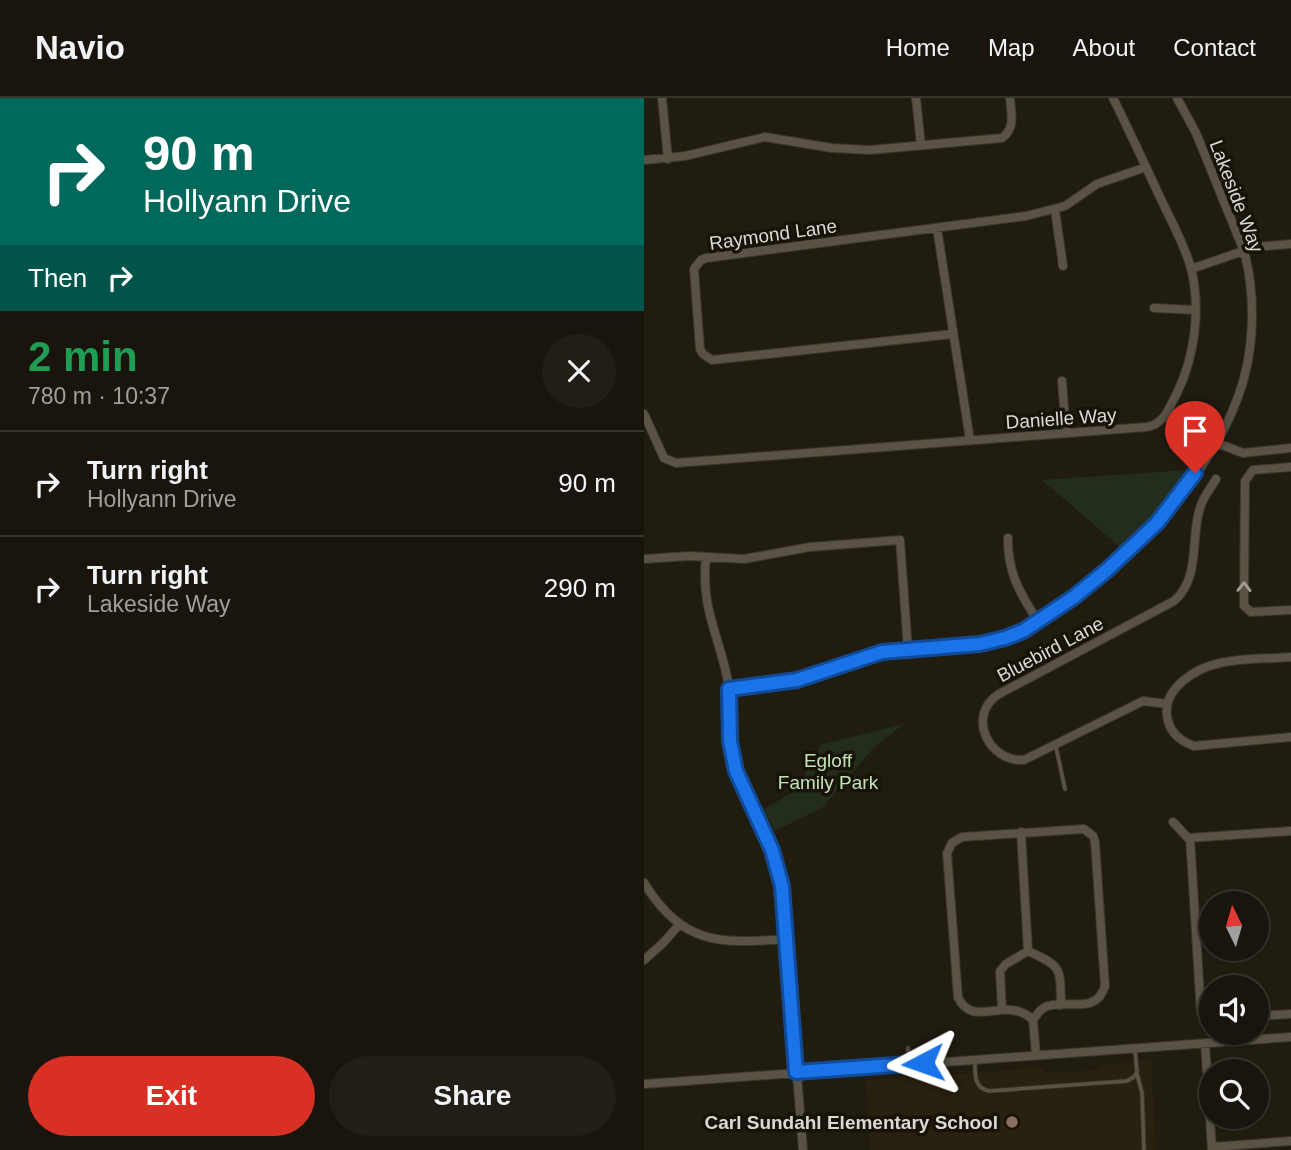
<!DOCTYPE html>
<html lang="en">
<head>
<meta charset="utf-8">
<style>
	body { margin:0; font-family:Helvetica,sans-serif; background:#221e15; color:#f1f3f6; height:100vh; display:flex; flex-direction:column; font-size:26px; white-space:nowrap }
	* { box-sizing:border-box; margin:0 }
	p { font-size:23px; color:#9f9f9d }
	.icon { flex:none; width:38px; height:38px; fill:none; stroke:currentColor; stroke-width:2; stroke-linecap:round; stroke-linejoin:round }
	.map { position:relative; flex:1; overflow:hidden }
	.sheet { display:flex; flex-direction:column; background:#19150c; width:644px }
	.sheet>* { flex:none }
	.hud { background:#00695c; color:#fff; overflow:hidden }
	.needle { width:46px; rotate:355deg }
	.buttons { position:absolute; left:555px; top:793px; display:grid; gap:14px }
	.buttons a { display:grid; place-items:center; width:70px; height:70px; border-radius:50%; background:#19150c; box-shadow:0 2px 5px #0004,0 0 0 2px #37342d; font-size:35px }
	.pin { position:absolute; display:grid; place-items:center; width:60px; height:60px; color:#fff; margin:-72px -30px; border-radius:50% 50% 50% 0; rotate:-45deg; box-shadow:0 0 7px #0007 }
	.pin .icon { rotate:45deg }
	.me { position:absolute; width:77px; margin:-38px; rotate:266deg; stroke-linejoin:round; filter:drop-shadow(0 0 5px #0008) }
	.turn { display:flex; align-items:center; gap:24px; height:147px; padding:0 28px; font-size:32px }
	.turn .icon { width:91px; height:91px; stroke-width:2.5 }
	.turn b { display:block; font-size:49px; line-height:60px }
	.then { display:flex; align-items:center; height:66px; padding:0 28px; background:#0003; gap:14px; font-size:26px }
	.round { display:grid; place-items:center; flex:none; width:74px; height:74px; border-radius:37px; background:#221e15 }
	.headline { display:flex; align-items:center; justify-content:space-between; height:119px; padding:0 28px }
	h1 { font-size:42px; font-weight:800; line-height:52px; color:#1e9e55 }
	.primary-button { display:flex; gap:14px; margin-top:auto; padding:14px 28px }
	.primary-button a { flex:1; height:80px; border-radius:42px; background:#d93025; color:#fff; font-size:28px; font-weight:800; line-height:80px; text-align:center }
	.primary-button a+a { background:#221e15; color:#f1f3f6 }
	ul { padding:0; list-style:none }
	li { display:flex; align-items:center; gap:21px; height:105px; padding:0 28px; border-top:2px solid #37342d }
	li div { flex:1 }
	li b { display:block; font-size:26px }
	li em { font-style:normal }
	header { display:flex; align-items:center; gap:42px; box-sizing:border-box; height:98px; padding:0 35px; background:#19150c; border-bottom:2px solid #37342d }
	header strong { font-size:33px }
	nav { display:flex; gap:38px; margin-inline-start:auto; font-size:24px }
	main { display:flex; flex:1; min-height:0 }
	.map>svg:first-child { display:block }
	.built { fill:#29210f }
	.green { fill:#232d1e }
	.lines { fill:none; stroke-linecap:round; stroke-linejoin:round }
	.lane-casing { stroke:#39352f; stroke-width:5 }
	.street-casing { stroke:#39352f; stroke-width:10 }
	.lane { stroke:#595345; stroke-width:3.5 }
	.street { stroke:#595345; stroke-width:8 }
	.oneway { stroke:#a29d93 }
	.route-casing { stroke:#114b97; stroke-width:18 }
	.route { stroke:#1a73e8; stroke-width:12 }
	.education-dot { fill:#8d6e63; stroke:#181308; stroke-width:2.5 }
	.labels { text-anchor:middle; stroke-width:7; stroke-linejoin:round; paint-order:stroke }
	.street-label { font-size:19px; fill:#ddd9d2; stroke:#181308 }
	.park-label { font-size:19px; fill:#c3e3b5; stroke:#181308 }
	.poi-label { font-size:19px; font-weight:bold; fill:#ddd9d2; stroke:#181308; text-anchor:end }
</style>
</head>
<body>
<header>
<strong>Navio</strong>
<nav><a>Home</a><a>Map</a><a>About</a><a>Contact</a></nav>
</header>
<main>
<section class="sheet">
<div class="hud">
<div class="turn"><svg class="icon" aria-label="right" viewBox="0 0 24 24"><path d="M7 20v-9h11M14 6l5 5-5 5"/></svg><div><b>90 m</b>Hollyann Drive</div></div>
<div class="then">Then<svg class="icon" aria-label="right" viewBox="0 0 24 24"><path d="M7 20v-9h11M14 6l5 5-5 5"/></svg></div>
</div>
<div class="headline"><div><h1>2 min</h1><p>780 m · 10:37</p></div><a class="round"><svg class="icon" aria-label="close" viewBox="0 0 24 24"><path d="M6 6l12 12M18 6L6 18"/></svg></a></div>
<ul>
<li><svg class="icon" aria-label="right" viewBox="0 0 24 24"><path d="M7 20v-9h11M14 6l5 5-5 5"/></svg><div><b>Turn right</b><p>Hollyann Drive</p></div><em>90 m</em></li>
<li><svg class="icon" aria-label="right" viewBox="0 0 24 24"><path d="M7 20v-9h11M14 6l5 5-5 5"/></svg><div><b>Turn right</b><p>Lakeside Way</p></div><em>290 m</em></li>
</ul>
<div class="primary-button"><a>Exit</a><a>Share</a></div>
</section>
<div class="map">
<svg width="647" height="1052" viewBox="0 0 647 1052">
	<rect width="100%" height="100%" fill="#211c10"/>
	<!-- built -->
	<path class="built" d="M507 963 512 1052H227L222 982 396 970 401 972 402 975 452 972 461 966Z"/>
	<!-- green -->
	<path class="green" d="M543 372 513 413 477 450 398 382Z
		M260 626 230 649 178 710 131 733 120 711 159 688 166 660 179 646Z"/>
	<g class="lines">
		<!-- lane casing -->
		<g class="lane-casing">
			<path id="lane" d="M412 649 421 691
				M264 950 265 966
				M331 963C331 977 330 990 345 993L483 983 490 979 493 974 491 951
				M493 976 498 995 500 1052"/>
		</g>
		<!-- street casing -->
		<g class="street-casing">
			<path id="street" d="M18 0 24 61
				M272 0 277 47
				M0 62 41 58 121 39 188 50 226 52 358 40C372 30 367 15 366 0
				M411 112 419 168
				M293 130 326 342
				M547 171 611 149 647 146
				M510 210 551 212
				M309 236 68 262 59 256 56 251 50 171 57 162 62 160 382 118 421 108 453 86 502 69
				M418 283 422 335
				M0 316 20 360 32 365 502 329C520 327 525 310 533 295 551 258 557 211 547 170 540 145 526 121 515 97 500 65 485 32 469 0
				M573 345 599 355 647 350
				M647 369 609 372 601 383 600 503V508L607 514 647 512
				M364 440C363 473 376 496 394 523
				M62 459C56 513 77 540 85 589 89 618 83 646 92 674 105 714 130 747 138 788L159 1052
				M0 461 45 458 100 461 166 449 256 442 264 552
				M647 559C624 561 599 560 576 565 552 570 519 590 523 618 525 634 536 643 550 648L647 639
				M85 591C113 587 142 586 169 578 193 572 214 558 239 554 278 549 322 554 360 541 378 534 394 523 410 512 482 464 564 382 594 299 611 254 612 198 600 153L552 35 533 0
				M523 606 499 603 380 662C344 664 322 617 355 596L530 503C557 480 546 440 556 410 559 399 567 390 572 381
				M529 724 544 740 647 733
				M377 734 384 853
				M546 740 557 915 563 921H567
				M0 785C39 847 75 846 142 841
				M0 862 19 845 35 827
				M358 912 356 873 362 866 384 853C419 869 416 870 417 907
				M612 918 647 916
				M389 922C393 917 395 912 401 909 422 900 452 918 461 888L451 744 449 738 440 731 318 739 308 745 303 755 314 899C328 932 363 896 389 922L392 957
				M561 945 568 1052
				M0 986 647 939
				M568 1049 647 1043"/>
		</g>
		<!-- lane -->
		<use href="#lane" class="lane"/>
		<!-- street -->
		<use href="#street" class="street"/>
	</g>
	<!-- one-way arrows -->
	<defs><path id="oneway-chevron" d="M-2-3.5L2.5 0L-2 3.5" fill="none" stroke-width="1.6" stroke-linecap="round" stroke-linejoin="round" transform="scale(1.75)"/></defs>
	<use class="oneway" href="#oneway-chevron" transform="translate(600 489) rotate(-89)"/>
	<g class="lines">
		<!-- route casing -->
		<g class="route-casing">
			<path id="route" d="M279 965 152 974 138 788 128 752 92 673 86 643 85 591 153 582 238 554 336 546 361 540 379 533 430 499 463 472 513 425 551 375"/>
		</g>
		<!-- route -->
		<use href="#route" class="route"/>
	</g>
	<!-- markers -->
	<circle class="education-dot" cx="368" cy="1024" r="7"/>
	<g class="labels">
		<!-- street labels -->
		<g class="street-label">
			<text transform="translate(593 98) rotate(69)" y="7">Lakeside Way</text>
			<text transform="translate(129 136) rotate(-8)" y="7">Raymond Lane</text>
			<text transform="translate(417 320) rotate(-4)" y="7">Danielle Way</text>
			<text transform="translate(406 551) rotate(-28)" y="7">Bluebird Lane</text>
		</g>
		<!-- park labels -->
		<g class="park-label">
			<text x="184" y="669">Egloff<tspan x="184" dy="22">Family Park</tspan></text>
		</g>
		<!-- poi labels -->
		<g class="poi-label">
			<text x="354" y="1031">Carl Sundahl Elementary School</text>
		</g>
	</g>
</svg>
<div class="buttons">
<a><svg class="needle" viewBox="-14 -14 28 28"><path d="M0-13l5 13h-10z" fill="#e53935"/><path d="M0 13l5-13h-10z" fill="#9f9f9d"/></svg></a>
<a><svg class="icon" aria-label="sound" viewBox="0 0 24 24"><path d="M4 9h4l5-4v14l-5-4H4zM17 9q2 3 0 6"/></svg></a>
<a><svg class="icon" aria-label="search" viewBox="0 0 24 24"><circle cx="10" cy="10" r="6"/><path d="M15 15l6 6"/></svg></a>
</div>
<div class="pin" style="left:551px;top:375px;background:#d93025"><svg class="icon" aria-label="arrive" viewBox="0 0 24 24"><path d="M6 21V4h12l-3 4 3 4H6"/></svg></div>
<svg class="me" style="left:279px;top:965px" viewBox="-20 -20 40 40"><path d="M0-17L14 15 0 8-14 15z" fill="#1a73e8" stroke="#fff" stroke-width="4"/></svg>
</div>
</main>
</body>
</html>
